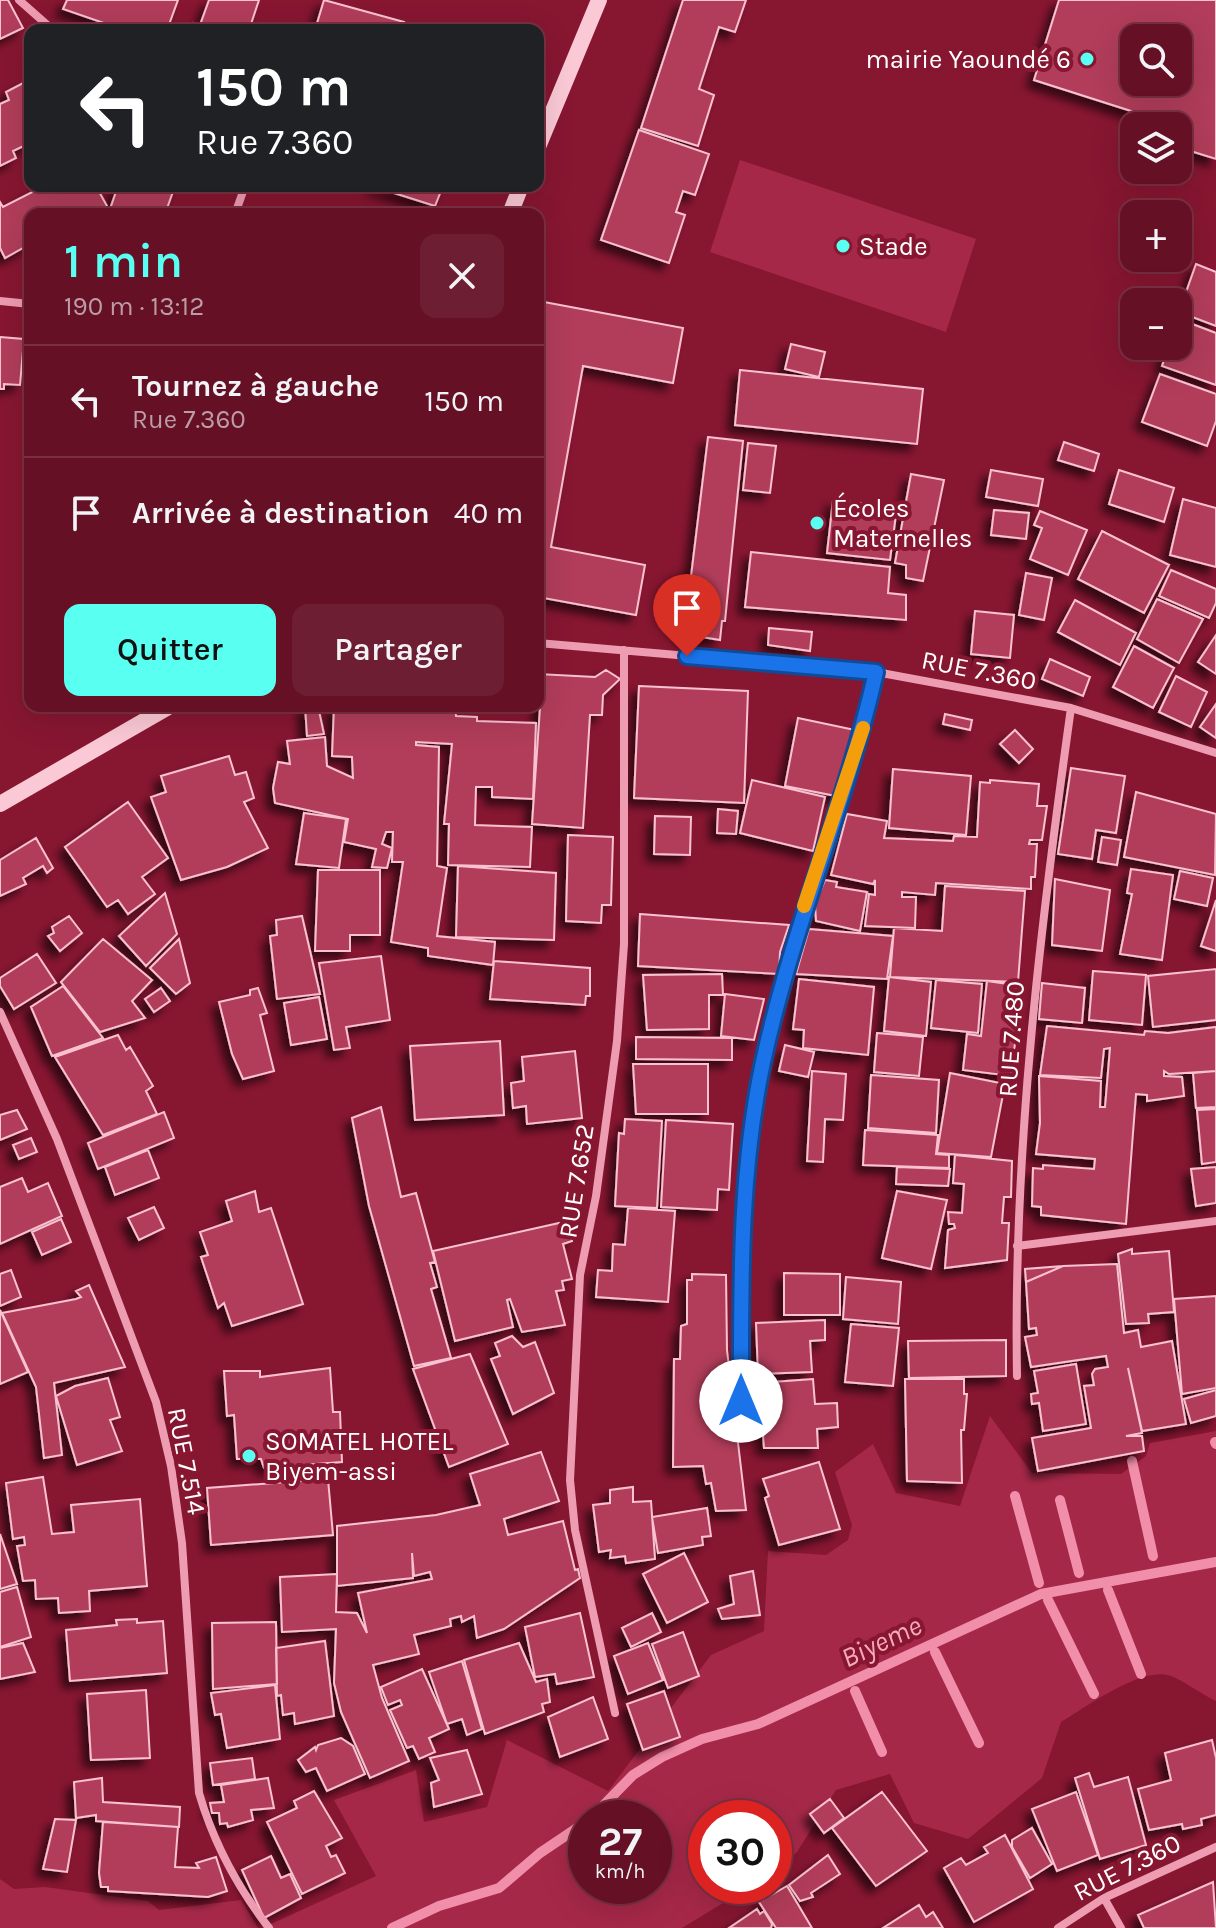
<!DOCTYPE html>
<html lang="fr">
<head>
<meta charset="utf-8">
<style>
	body { margin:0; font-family:Karla,sans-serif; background:#6d1e32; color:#f1f3f6; height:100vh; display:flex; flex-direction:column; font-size:30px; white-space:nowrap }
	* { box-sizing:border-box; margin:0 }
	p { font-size:26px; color:#bc9da7 }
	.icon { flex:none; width:44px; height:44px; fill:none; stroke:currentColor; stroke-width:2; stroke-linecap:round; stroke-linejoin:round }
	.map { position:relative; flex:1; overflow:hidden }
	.panel { position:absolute; left:24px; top:208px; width:520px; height:504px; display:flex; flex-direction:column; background:#651025; border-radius:16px; box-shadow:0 8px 32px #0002,0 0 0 2px #793042 }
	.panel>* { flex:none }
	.hud { position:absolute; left:24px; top:24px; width:520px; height:168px; border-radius:16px; box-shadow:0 8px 32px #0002,0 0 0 2px #793042; background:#202124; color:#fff; overflow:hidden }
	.controls { position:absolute; left:1120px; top:24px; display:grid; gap:16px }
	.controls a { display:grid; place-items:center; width:72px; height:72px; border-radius:16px; background:#651025; box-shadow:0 8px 32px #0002,0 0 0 2px #793042; font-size:40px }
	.speed { position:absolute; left:568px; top:1800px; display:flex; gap:16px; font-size:40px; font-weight:700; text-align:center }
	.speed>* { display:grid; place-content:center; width:104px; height:104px; border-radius:50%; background:#651025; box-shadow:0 8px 32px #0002,0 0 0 2px #793042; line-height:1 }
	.speed small { font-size:20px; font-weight:400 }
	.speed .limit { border:12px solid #d22; background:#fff; color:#111 }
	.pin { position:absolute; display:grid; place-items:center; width:68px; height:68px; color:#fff; margin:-82px -34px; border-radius:50% 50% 50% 0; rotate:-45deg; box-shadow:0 0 8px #0007 }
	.pin .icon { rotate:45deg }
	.me { position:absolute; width:88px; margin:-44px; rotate:0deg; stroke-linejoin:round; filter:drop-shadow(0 0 6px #0008) }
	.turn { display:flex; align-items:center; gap:28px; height:168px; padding:0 40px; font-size:36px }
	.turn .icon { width:104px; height:104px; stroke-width:2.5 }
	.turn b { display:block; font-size:56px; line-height:68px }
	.round { display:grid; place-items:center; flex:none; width:84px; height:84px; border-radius:16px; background:#6d1e32 }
	.headline { display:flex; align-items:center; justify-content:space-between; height:136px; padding:0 40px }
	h1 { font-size:48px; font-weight:600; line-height:60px; color:#59fff0 }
	.action { display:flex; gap:16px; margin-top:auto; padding:16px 40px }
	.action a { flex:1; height:92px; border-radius:16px; background:#59fff0; color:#111; font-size:32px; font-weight:600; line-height:92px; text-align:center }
	.action a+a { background:#6d1e32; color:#f1f3f6 }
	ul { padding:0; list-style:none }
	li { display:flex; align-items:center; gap:24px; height:112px; padding:0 40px; border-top:2px solid #793042 }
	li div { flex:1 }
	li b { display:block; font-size:30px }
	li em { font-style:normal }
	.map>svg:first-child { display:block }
	.green { fill:#a62848; fill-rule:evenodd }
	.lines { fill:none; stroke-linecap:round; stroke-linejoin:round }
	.stream { stroke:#f18ea9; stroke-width:10 }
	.building { fill:#b13e5a; stroke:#fac2d0; stroke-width:2; fill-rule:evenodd; filter:url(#shadow) }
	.street { stroke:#ee9cb1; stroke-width:8 }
	.secondary { stroke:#fac9d5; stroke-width:16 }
	.route-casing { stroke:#114b97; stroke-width:20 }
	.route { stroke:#1a73e8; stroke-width:14 }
	.slow { stroke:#f59e0b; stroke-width:14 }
	.poi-dot { fill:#59fff0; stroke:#871631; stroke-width:3 }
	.labels { text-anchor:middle; stroke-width:8; stroke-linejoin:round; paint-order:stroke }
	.poi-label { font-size:26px; fill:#fff; stroke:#871631; text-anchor:start }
	.street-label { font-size:26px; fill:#fff; stroke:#871631 }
	.water-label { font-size:28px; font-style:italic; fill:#f6a8bc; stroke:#871631 }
</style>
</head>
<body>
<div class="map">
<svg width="1216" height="1928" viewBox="0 0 1216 1928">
	<defs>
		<filter id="shadow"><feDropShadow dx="-7" dy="7" stdDeviation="4" flood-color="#0009"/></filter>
	</defs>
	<rect width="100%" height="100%" fill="#871631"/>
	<!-- green -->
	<path class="green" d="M740 160 976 239 946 332 710 252Z
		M990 1416 1032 1473 1121 1474 1146 1456 1150 1443 1216 1431V1701C1201 1694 1186 1682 1171 1676 1143 1665 1086 1707 1061 1722L1042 1778 968 1839 914 1823 890 1774 836 1790 797 1852 774 1873V1818H706V1886H751L682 1928H262L376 1876 334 1800 416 1770 424 1822 487 1807 507 1740 608 1791 711 1655 764 1631 768 1551 826 1555 848 1540 852 1525 835 1472 873 1444 896 1493 960 1506ZM586 1818H654V1886H586Z
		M0 1879 14 1889 45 1887 148 1901 159 1910 241 1900 258 1928H0Z"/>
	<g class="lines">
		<!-- stream -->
		<path class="stream" d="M1215 1442 1216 1444
			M1132 1461 1153 1556
			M1015 1496 1039 1583
			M1060 1500 1079 1573
			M1108 1590 1141 1674
			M1048 1600 1094 1694
			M935 1652 979 1743
			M855 1691 882 1752
			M591 1818 633 1775 662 1757 702 1739 758 1724 1041 1594 1216 1562
			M392 1928 439 1906 499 1888 540 1853 586 1822"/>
	</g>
	<!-- building -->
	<path class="building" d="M0 0H8L23 28 0 39Z
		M67 0H178L167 30H124L63 9Z
		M209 0H259L249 30H191L193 23 200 25Z
		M324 0 404 22 401 30H315Z
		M683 0H746L735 32 719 27 699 89 714 95 698 146 641 128Z
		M1059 0H1216V159L1181 148 1187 130 1178 126 1034 80ZM1134 38H1178V82H1134Z
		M25 82 30 88V143L13 151 16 158 0 166V104L9 100 6 92Z
		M639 130 709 154 695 195 683 191 676 212 685 215 669 263 601 240Z
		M44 186H96L107 206 92 214H30V244L5 258 0 248V202L3 207Z
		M118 186H175L165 214H119L110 209Z
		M372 186H443L435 206Z
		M1196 264 1216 272V326L1179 312Z
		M544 302 683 328 673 383 583 366 551 547 645 565 636 615 538 597V333Z
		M1179 319 1216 333V385L1162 366 1169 346H1178Z
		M0 337 24 339 20 385 4 384V389H0Z
		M791 344 825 352 819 377 785 369Z
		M740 370 923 389 917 444 735 425Z
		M1160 374 1216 394V421L1207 446 1142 422Z
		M708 437 743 441 725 621H722L720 640 684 634Z
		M1064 442 1099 454 1094 471 1058 460Z
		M748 443 776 446 770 493 743 490Z
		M991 470 1043 479 1038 506 986 497Z
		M1119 470 1174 488 1164 522 1109 504Z
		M911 474 944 480 923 581 906 578V565L895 563Z
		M1183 499 1216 508V567L1170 555Z
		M833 500 897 507 890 560 827 553Z
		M994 510 1029 513 1026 539 991 535Z
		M1040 511 1087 530 1068 575 1030 559 1042 528 1034 525Z
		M1102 531 1169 565 1144 613 1078 579Z
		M751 552 890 567 888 593 906 595V620L745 607Z
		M1171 570 1216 589V603L1209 618 1159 596Z
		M1026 573 1052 578 1044 620 1019 615Z
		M1157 599 1203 619 1179 663 1137 639Z
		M1075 600 1136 633 1120 665 1058 632Z
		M975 611 1014 615 1010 658 971 654Z
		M769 628 812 632 810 651 768 645Z
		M1216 635V674L1198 662Z
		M1134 646 1174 668 1153 708 1113 687Z
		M1050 659 1090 677 1083 696 1042 679Z
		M606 670 620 679 603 695 602 715H590L583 828 532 824 541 693H538V674L595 677Z
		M1176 676 1207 692 1191 727 1159 712Z
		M639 686 748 691 744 803 634 798Z
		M1216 704V738L1200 727Z
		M305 706H318L324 734 307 736Z
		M334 706H455L456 716 477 717V721L536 723 533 799 492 797V787H476L475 825 532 827 530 867 448 865 449 824H444L452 744 416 742V745L439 747 437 866 447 868 437 936 495 942 493 965 428 956V948L391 942 403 862H392L393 832H386L382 844 392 848 387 868 372 867 376 849 344 842 348 819 275 803 273 788 278 762 290 764 287 741 325 737 327 766 353 778 352 757 332 756Z
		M945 714 972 720 970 730 943 724Z
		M798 718 855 730 841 797 785 786Z
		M1015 730 1033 749 1019 763 1000 744Z
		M229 756 235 775 246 772 254 798 244 802 268 848 227 867 181 880 151 797 166 792 161 776Z
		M1071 768 1125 776 1116 833 1096 830 1092 859 1058 854Z
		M893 769 971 776 966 835 889 828Z
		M752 780 825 797 813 851 740 833Z
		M990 780 1039 784 1037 806H1047L1042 840H1030L1029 844H1037L1035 877H1031V889L936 883 935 895 902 892V897H916L915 928 865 926 869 894 875 895V880L873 884 831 875 847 814 887 821 884 838 953 841 954 836 977 837 980 782 990 783Z
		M1136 792 1216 814 1215 875 1124 857Z
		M128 802 168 858 142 877 155 894 128 914 118 900 107 907 65 847Z
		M718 809 738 811 736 834 717 833Z
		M304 813 346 819 339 868 296 864Z
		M655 816 691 817 690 855 654 854Z
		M568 835 613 837 611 905H602L601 923 566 921Z
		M1102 837 1121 840 1117 865 1098 862Z
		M36 838 53 868 47 873 43 866 23 878 26 884 0 896V860Z
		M458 866 556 873 554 940 456 937Z
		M1131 869 1173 875 1162 960 1120 954 1132 894 1127 893Z
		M318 870H380V935H350V951H315Z
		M1180 871 1213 878 1207 906 1174 899Z
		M1055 879 1110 890 1102 951 1052 945Z
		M825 880 837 882 836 887 867 892 860 931 816 921 815 904Z
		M945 886 1025 891 1018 982 890 977 894 928 942 931Z
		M165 893 177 934 146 966 119 936Z
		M1216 900V951L1201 946Z
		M640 914 789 925 780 952 779 974 638 966Z
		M69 916 82 933 60 951 48 936 54 933 52 927Z
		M302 916 320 994 277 999 270 936 277 935 276 920Z
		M809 929 893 936 887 979 796 974Z
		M103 939 152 980 132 1001 145 1018 100 1032 61 982Z
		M179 939 190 983 176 994 150 968Z
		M37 954 56 983 14 1009 0 986V978Z
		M381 956 390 1020 346 1027 350 1048 334 1050 319 963Z
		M494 961 590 968V996H586L585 1005 490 999Z
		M1216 969V1020L1153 1027 1148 976Z
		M1093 971 1146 975 1142 1025 1089 1020Z
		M722 974 723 995H709V1029L647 1030 643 975Z
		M889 977 931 982 926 1036 884 1031Z
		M799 979 874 987 868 1055 803 1048 804 1030 793 1029Z
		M936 980 982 984 978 1033 931 1028Z
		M987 981 1022 986 1011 1076 963 1070 967 1034 981 1036Z
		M1042 983 1085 988 1082 1023 1039 1019Z
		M63 986 103 1038 52 1056 31 1007Z
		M161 988 170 1001 154 1012 145 999Z
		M258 988 267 1013 260 1015 274 1071 243 1079 232 1054 219 1002 250 995V990Z
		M725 994 764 999 754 1040 721 1036Z
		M319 997 327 1039 291 1045 284 1003Z
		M1047 1026 1144 1035 1145 1031 1168 1033 1216 1027V1071L1169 1074 1164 1071V1076L1182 1077 1184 1096 1147 1101V1095L1136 1094 1126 1224 1041 1215V1207L1032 1206 1033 1168 1043 1169V1165L1094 1169 1095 1159 1036 1154 1040 1123 1039 1076 1101 1081 1100 1107H1105L1110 1048 1104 1049 1101 1078 1040 1075Z
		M877 1033 923 1037 919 1076 874 1072Z
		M118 1035 126 1050 130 1047 153 1086 146 1091 157 1114 103 1135 55 1057Z
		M636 1037 732 1038V1060L636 1059Z
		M500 1041 504 1115 415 1120 410 1046Z
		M785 1045 814 1052 808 1077 779 1071Z
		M575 1051 582 1118 527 1124 526 1106 513 1108 511 1083 524 1081 522 1057Z
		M633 1064H708V1114H636Z
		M812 1071 846 1074 843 1120 825 1119 823 1162 807 1161Z
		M1216 1071V1107L1196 1108 1193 1073Z
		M950 1073 1005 1084 991 1157 937 1153Z
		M871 1075 939 1080 936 1133 868 1128Z
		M381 1107 401 1197 416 1193 435 1262 430 1263 437 1287 431 1289 451 1358 414 1366 369 1206 352 1118Z
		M1216 1109V1162L1202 1164 1197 1110Z
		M17 1110 27 1129 0 1140V1115Z
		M164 1112 174 1138 98 1169 88 1143Z
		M625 1119 662 1121 657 1208 615 1206 619 1133 624 1134Z
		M666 1120 733 1124 729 1190 718 1189 717 1210 661 1207Z
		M865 1130 938 1135 936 1154 949 1155V1168L863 1165Z
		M31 1138 37 1152 19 1159 13 1145Z
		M148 1150 159 1178 115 1195 105 1167Z
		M955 1155 1012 1161 1011 1197H1004L1002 1223H1009L1007 1260 945 1268 948 1230 955 1228 954 1224H949L948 1212 962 1213 964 1184 953 1183Z
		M897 1167 950 1169 948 1186 896 1184Z
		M1216 1167V1203L1196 1206 1191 1169Z
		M22 1178 28 1192 48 1183 62 1216 0 1244V1187Z
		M255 1191 259 1212 271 1208 303 1304 232 1326 224 1303 218 1308 201 1257 208 1255 200 1232 232 1221 226 1201Z
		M897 1191 947 1200 931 1269 882 1258Z
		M154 1207 164 1228 139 1240 128 1218Z
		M628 1208 675 1211 668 1302 596 1297 598 1270 612 1271 613 1244 625 1245Z
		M61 1219 71 1242 42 1255 32 1232Z
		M568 1221 572 1241 563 1244 572 1279 562 1281 564 1290 556 1291 565 1325 522 1332 510 1299 507 1300 513 1327 455 1341 433 1251Z
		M1132 1249V1254L1169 1251 1174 1312 1148 1314 1149 1323 1126 1324 1118 1254Z
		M1117 1264 1124 1333 1138 1330 1141 1347 1172 1341 1186 1424 1142 1431 1128 1368 1142 1433 1126 1436H1142L1144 1451 1038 1471 1032 1438 1091 1428 1084 1386 1094 1385 1092 1374 1095 1369 1108 1367 1106 1356 1031 1367 1025 1337 1037 1335 1036 1328 1029 1329 1026 1282 1063 1266Z
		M1063 1266 1026 1282 1025 1269Z
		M11 1270 21 1297 0 1306V1274Z
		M784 1273 840 1274V1315H784Z
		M692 1274 726 1275 727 1350 746 1510 716 1511 711 1483 706 1484 703 1466 673 1467 674 1359H680L681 1326 687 1324V1280H692Z
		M846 1277 901 1282 898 1324 843 1319Z
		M89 1285 125 1367 54 1383 62 1455 44 1458 36 1387 2 1313 76 1299 81 1297 76 1291Z
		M1216 1296V1388L1182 1394 1174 1299Z
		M0 1310 28 1372 0 1384Z
		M825 1320V1340L810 1341 812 1372 758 1374 756 1323Z
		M851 1324 899 1328 893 1386 845 1382Z
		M512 1336 523 1347 535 1342 554 1393 513 1414 491 1359 500 1356 495 1343Z
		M1006 1340V1376L909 1378 908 1341Z
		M470 1354 508 1444 449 1467 413 1369Z
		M1076 1364 1086 1424 1043 1431 1039 1403 1032 1404 1031 1394 1038 1393 1034 1371Z
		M330 1368 333 1412H340L342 1462 264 1468 261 1459H237L234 1415 227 1416 224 1371H260V1377Z
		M108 1378 120 1417 110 1420 122 1451 77 1465 56 1396 75 1386Z
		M813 1379 815 1404 837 1403 838 1427 817 1429 818 1448H764L759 1383Z
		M905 1379H964V1394H967L964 1430H961L962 1483 907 1481Z
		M1216 1390V1416L1191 1423 1184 1399Z
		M541 1452 559 1501 504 1519 508 1535 563 1521 575 1570 578 1569 580 1578 504 1629 477 1638 474 1616 462 1622 461 1616 450 1619 451 1626 414 1635 419 1654 373 1665 382 1698 409 1761 370 1778 341 1712 334 1683 336 1629 282 1632 280 1577 337 1574 336 1612 357 1613 367 1633 358 1593 432 1579 430 1572 414 1576 412 1553 413 1578 337 1586V1526L436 1515 480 1505 470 1474Z
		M819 1462 840 1529 779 1545 765 1498 769 1496 763 1479Z
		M43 1477 52 1534 74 1532 71 1505 140 1499 147 1586 89 1591 90 1611 59 1613 58 1598 36 1599 35 1580 23 1581 17 1546 25 1545 24 1537 13 1539 6 1483Z
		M328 1479 333 1535 211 1545 207 1488Z
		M633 1487V1502L651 1501 655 1559 626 1563 625 1556 610 1558 611 1550 599 1552 593 1505 610 1503V1490Z
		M707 1508 711 1536 702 1537 703 1545 658 1553 652 1517Z
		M0 1534 17 1584 0 1589Z
		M684 1553 708 1602 667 1623 643 1574Z
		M753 1571 760 1615 722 1619 718 1609 734 1604 730 1576Z
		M17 1587 31 1637 0 1647V1592Z
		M580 1613 594 1677 557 1684 555 1674 535 1677 525 1627Z
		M652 1613 661 1632 631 1647 622 1628Z
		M137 1619V1623L163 1621 167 1673 70 1681 66 1630 117 1625 116 1620Z
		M276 1622 277 1684 213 1689 212 1623Z
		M683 1632 699 1676 668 1688 652 1644Z
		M325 1641 334 1716 295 1724 294 1713 283 1715 281 1695 277 1696 276 1648Z
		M23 1643 35 1672 0 1679V1648Z
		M519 1643 536 1682 547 1679 550 1702 542 1704 544 1712 485 1734 464 1660Z
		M648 1643 663 1680 628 1694 614 1656Z
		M462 1661 482 1729 467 1735 462 1719 447 1724 429 1672Z
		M422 1669 449 1729 429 1738 435 1752 419 1759 413 1746 407 1748 390 1710 402 1705 400 1700 388 1705 381 1687Z
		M275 1685 280 1739 227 1748 221 1714 215 1715 211 1693Z
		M146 1690 150 1758 91 1760 87 1694Z
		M664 1691 680 1737 643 1750 627 1704Z
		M593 1697 608 1739 560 1757 548 1717Z
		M341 1738 353 1746 365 1774 327 1791 316 1768 306 1772 298 1760 315 1747 316 1750 318 1745Z
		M1212 1740 1216 1758V1815L1201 1819 1202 1825 1183 1829 1182 1824 1149 1830 1138 1789 1171 1780 1165 1753Z
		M467 1750 482 1794 434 1807 431 1783 439 1780 430 1758Z
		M252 1758 255 1779 213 1785 210 1763Z
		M1089 1773 1094 1787 1128 1777 1146 1845 1100 1859 1075 1778Z
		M102 1778 103 1802 180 1807 179 1827 96 1821V1815L76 1818 74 1782Z
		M268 1778 274 1808 251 1810 253 1820 228 1827 227 1823 220 1824 219 1813H212L210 1803 224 1802 221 1785Z
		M314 1791 342 1838 326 1846 331 1857 336 1855 345 1873 302 1894 267 1822 297 1808 294 1801Z
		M882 1792 927 1851 876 1886 832 1828Z
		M1076 1792 1098 1855 1057 1871 1032 1809Z
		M830 1799 844 1818 824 1833 810 1814Z
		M55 1819 76 1820 67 1872 43 1869Z
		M103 1822 178 1827 175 1867 199 1868 196 1863 216 1857 227 1891 208 1897 108 1891V1887H101L99 1873Z
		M1032 1828 1052 1864 1030 1878 1012 1847V1840Z
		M1005 1835 1033 1889 974 1922 944 1868 961 1858 966 1865 988 1853 984 1847Z
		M828 1855 840 1874 811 1893 813 1897 800 1901 789 1885Z
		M271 1856 281 1878 290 1874 301 1898 264 1918 242 1870Z
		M1213 1882 1216 1928H1144L1138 1915Z
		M787 1886 812 1928H776L759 1902Z
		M919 1905 926 1917 933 1912 943 1928H883Z
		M757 1909 760 1914 764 1911 772 1924 771 1928H729Z"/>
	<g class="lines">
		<!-- street -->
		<path class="street" d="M19 0 53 30
			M235 214 245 186
			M0 301 30 304
			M538 643 876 672 1071 708 1216 753
			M0 1012 57 1139 156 1402 171 1466 182 1543 199 1793C213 1841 238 1888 269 1928
			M1017 1246 1216 1221
			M1017 1376C1013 1151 1040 929 1071 708
			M741 1401C741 1288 738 1174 763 1062 792 929 846 804 876 672
			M615 1713 575 1530 570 1480 580 1275 596 1196 617 1041 624 944V650
			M1104 1898 1121 1928
			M1058 1928 1104 1898 1216 1847"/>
		<!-- secondary -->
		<path class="secondary" d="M538 147 599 0
			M510 214 521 186
			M0 804 170 706"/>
	</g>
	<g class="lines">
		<!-- route casing -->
		<g class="route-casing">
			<path id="route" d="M687 656 876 672C846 804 792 929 763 1062 739 1174 741 1288 741 1401"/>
		</g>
		<!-- route -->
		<use href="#route" class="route"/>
		<!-- slow -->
		<path class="slow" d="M804 906 863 728"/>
	</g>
	<!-- markers -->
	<g class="poi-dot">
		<circle cx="1087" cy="59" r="8"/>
		<circle cx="843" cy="246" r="8"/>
		<circle cx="817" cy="523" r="8"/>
		<circle cx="249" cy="1456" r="8"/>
	</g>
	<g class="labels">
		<!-- poi labels -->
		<g class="poi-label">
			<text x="1071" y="68" text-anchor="end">mairie Yaoundé 6</text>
			<text x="859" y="255">Stade</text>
			<text x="833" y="517">Écoles<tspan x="833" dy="30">Maternelles</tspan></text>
			<text x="265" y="1450">SOMATEL HOTEL<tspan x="265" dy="30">Biyem-assi</tspan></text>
		</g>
		<!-- street labels -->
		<g class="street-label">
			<text transform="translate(979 670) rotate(11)" y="9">RUE 7.360</text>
			<text transform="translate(1011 1039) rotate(-86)" y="9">RUE 7.480</text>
			<text transform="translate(576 1181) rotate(-81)" y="9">RUE 7.652</text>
			<text transform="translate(187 1461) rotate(79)" y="9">RUE 7.514</text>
			<text transform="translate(1127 1867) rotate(-27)" y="9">RUE 7.360</text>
		</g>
		<!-- water labels -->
		<g class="water-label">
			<text transform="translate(881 1641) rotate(-25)" y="10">Biyeme</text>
		</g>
	</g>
</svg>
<div class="controls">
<a><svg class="icon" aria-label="search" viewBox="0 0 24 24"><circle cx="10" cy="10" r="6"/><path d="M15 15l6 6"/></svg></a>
<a><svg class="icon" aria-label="layers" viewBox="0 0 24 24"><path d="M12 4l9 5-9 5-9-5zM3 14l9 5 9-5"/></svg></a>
<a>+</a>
<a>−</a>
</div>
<div class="speed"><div>27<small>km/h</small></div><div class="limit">30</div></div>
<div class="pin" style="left:687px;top:656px;background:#d93025"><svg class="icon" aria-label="arrive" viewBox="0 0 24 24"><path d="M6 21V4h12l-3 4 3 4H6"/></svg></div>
<svg class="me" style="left:741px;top:1401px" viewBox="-20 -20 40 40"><circle r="19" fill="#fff"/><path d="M0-13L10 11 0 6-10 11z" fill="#1a73e8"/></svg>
<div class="hud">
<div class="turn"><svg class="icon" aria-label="left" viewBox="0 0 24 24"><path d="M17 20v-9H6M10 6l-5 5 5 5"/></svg><div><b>150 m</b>Rue 7.360</div></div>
</div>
<section class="panel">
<div class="headline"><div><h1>1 min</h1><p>190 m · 13:12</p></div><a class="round"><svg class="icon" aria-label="close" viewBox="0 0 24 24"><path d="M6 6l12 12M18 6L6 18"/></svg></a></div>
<ul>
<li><svg class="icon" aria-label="left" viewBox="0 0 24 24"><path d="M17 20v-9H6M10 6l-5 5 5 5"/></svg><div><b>Tournez à gauche</b><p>Rue 7.360</p></div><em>150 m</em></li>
<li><svg class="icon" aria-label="arrive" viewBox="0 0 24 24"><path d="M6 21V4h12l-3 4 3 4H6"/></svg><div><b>Arrivée à destination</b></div><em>40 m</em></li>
</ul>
<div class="action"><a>Quitter</a><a>Partager</a></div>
</section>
</div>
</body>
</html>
